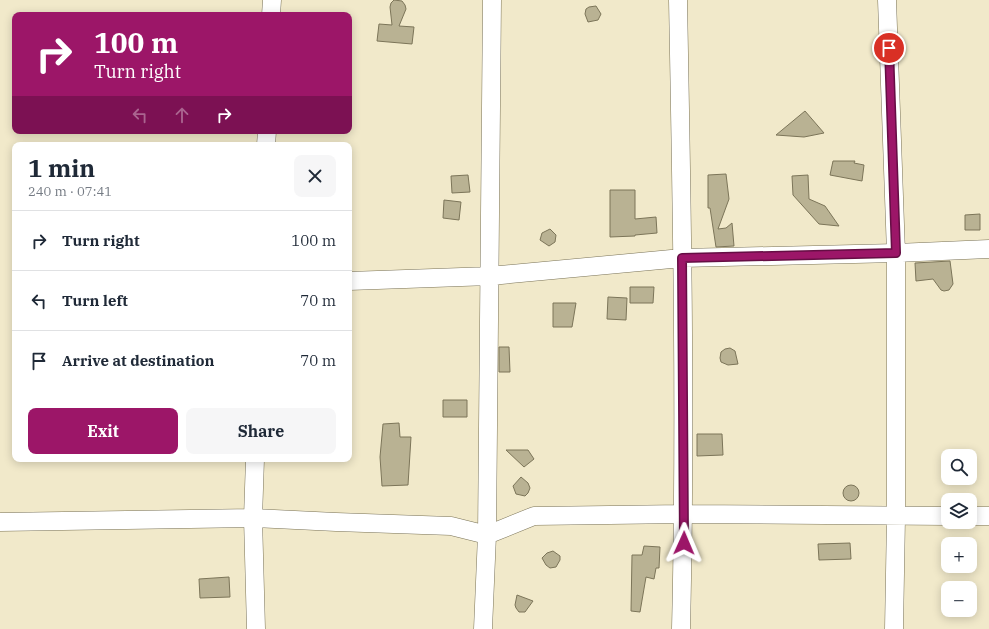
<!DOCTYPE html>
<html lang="en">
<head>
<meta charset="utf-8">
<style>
	body { margin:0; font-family:"IBM Plex Serif",serif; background:#f6f6f7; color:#1f2937; height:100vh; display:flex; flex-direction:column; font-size:15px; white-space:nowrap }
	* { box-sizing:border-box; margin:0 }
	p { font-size:13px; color:#747a83 }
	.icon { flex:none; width:22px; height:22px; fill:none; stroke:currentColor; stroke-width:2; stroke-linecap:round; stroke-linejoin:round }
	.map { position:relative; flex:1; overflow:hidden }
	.side { position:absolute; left:12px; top:142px; width:340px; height:320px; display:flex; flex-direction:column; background:#fff; border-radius:8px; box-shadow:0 2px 10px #0003 }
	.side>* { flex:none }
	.top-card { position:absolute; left:12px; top:12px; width:340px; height:122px; border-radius:8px; box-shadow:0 2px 10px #0003; background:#9c1668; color:#fff; overflow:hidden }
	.fabs { position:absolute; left:941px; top:449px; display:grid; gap:8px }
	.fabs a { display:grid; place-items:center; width:36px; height:36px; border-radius:8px; background:#fff; box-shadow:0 2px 10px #0003; font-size:20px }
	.pin { position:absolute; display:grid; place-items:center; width:34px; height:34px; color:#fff; margin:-17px; border:2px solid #fff; border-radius:50%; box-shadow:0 1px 4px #0007 }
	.me { position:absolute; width:44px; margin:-22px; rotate:1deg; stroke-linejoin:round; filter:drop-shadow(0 0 3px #0008) }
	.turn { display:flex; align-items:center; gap:14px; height:84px; padding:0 16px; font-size:18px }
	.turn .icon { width:52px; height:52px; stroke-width:2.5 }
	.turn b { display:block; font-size:28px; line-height:34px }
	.lanes { display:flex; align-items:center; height:38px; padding:0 16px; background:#0003; justify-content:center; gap:20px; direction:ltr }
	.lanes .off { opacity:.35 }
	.round { display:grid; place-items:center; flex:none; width:42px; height:42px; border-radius:8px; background:#f6f6f7 }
	.overview { display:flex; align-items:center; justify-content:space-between; height:68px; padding:0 16px }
	h1 { font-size:24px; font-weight:700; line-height:30px }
	.button { display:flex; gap:8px; margin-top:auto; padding:8px 16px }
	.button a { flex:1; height:46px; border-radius:8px; background:#9c1668; color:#fff; font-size:16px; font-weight:700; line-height:46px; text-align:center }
	.button a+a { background:#f6f6f7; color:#1f2937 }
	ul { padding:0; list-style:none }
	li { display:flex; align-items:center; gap:12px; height:60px; padding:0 16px; border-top:1px solid #e0e1e3 }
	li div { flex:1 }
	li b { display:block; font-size:15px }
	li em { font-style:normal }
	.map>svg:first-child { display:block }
	.building { fill:#b9b293; stroke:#7c7559 }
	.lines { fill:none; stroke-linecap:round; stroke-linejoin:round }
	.minor-casing { stroke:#7a7357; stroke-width:19 }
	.minor { stroke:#fff; stroke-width:18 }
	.route-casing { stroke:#650e44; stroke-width:10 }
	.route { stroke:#9c1668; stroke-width:7 }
</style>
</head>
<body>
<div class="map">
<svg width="989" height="629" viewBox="0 0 989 629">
	<rect width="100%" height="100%" fill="#f1e9ca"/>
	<!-- building -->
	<path class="building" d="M394 0 402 1 405 5 406 9 399 26 414 27 412 44 377 41 379 24 392 25 390 7 391 3Z
		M596 6 601 14 598 20 588 22 585 14 586 9 589 7Z
		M805 111 824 133 804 137 776 135Z
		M833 161H855L854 163 864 165 862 181 830 175Z
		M726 174 729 199 718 229 726 228 732 223 734 246 716 247 710 208H708V175Z
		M468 175 470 192 452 193 451 176Z
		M808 175 809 199 825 206 839 226 819 224 793 195 792 176Z
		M610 190H635V219L656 217 657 233 635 235V236L610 237Z
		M444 200 461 202 459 220 443 218Z
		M980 214V230H965V215Z
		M550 229 556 235 555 242 549 246 540 240 542 233Z
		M950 261 953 284 949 290 944 291 941 290 933 279 916 281 915 263Z
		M630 287H654L653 303H630Z
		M608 297 627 298 626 320 607 319Z
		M553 303H576L572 327H553Z
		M499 347H509L510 372H499Z
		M730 348 735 351 738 364 728 365 721 362 720 358 721 352 725 349Z
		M443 400H467V417H443Z
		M399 423 400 437H411L408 485 382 486 380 457 383 424Z
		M697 434H722L723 455 697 456Z
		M506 450H528L534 459 524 467Z
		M521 477 528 483 530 488 528 493 525 496 516 494 513 486Z
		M843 493a8 8 0 1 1 16 0a8 8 0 1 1-16 0Z
		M850 543 851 559 819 560 818 544Z
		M644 546 660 547 659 568H656L654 579 646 577 640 612 631 611 632 555H642Z
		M553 551 560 556V560L556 567 550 568 546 565 542 558 547 553Z
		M229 577 230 597 200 598 199 579Z
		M517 595 533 601 525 612H519L516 608 515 605Z"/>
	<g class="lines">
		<!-- minor casing -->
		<g class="minor-casing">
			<path id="minor" d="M678 0C682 210 686 419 681 629
				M887 0 896 253V517L894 629
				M271 15 272 0
				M266 145 267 131
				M349 281 490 276 682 258 896 253 989 249
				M255 459 253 518 256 629
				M970 516H989
				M0 522 253 518 336 522 451 526 487 535 534 516 684 514 948 516
				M483 629 487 535 492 0"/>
		</g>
		<!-- minor -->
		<use href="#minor" class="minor"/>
	</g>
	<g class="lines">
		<!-- route casing -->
		<g class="route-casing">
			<path id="route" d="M684 543 682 258 896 253 889 48"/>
		</g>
		<!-- route -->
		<use href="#route" class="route"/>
	</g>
</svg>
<div class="fabs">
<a><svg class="icon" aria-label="search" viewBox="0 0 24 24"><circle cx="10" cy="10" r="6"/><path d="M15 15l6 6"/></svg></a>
<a><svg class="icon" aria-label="layers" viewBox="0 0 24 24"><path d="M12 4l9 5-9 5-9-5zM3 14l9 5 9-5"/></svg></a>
<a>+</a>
<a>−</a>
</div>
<div class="pin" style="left:889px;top:48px;background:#d93025"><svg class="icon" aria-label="arrive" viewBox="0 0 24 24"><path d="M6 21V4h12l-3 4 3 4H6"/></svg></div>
<svg class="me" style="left:684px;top:543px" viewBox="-20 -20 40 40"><path d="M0-17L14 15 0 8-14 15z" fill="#9c1668" stroke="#fff" stroke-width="4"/></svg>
<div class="top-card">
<div class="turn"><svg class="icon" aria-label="right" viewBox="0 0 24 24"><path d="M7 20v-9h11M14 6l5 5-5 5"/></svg><div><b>100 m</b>Turn right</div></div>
<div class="lanes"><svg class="icon off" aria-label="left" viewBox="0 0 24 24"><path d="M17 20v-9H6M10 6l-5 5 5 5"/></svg><svg class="icon off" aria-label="ahead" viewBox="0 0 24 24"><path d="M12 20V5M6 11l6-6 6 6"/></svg><svg class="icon" aria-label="right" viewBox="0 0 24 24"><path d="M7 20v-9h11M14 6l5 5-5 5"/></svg></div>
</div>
<section class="side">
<div class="overview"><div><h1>1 min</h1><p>240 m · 07:41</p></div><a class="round"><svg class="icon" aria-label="close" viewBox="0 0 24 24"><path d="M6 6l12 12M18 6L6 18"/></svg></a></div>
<ul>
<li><svg class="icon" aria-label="right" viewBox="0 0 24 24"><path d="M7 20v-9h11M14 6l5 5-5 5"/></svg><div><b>Turn right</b></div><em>100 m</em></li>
<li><svg class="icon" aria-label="left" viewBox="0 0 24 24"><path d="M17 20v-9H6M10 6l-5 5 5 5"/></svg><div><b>Turn left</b></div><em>70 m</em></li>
<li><svg class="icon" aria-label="arrive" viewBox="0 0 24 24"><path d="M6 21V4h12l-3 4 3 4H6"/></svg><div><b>Arrive at destination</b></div><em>70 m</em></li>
</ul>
<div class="button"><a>Exit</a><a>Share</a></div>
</section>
</div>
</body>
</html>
